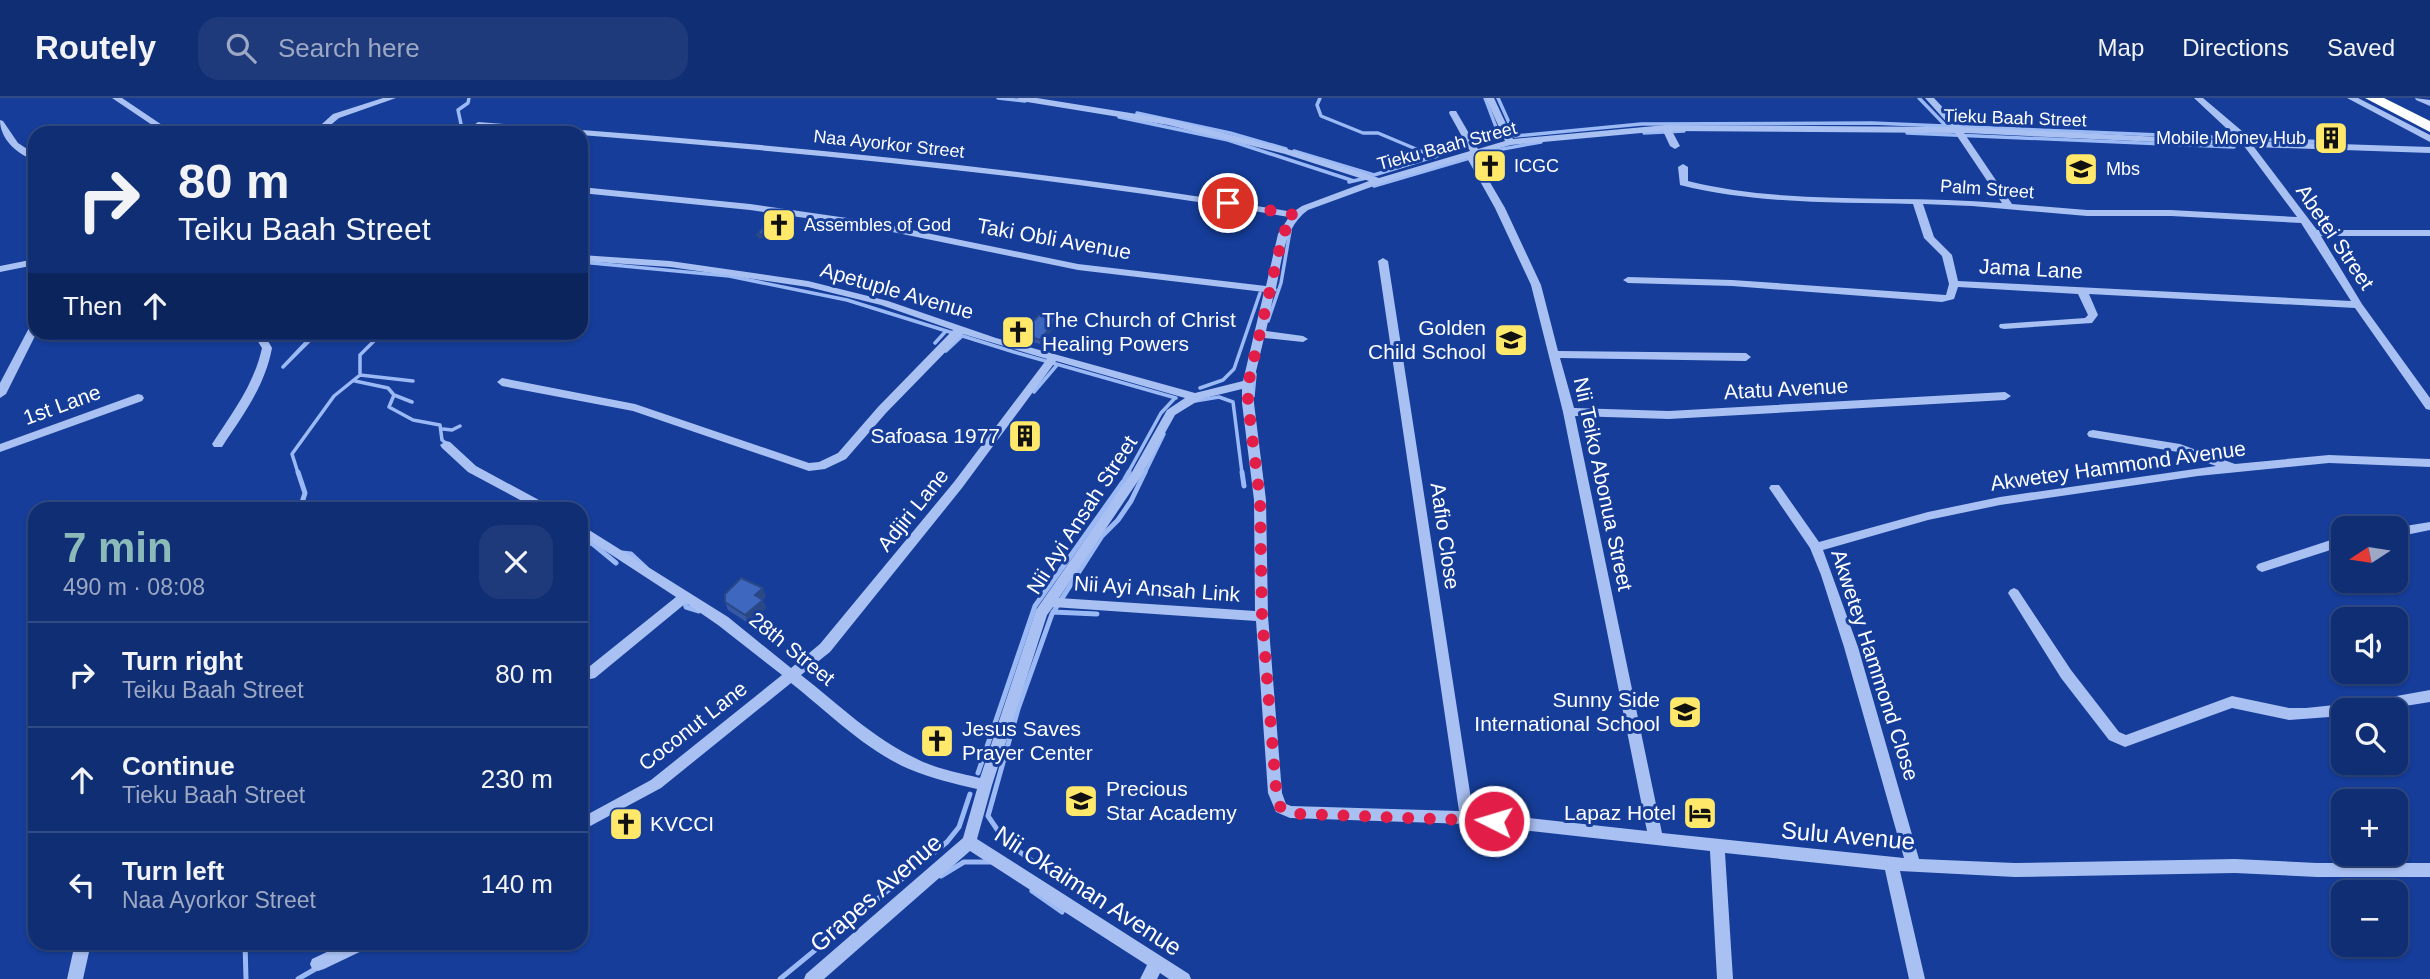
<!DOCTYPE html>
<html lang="en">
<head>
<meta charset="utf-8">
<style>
	body { margin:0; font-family:Helvetica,sans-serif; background:#1e3a7b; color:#f1f3f6; height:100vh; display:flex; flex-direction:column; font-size:26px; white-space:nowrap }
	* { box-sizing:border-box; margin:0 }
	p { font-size:23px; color:#9ca8c4 }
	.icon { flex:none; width:38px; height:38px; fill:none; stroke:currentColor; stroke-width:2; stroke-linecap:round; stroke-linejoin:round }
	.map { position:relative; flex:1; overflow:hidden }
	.panel { position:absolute; left:28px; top:404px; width:560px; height:448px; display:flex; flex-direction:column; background:#102e73; border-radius:21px; box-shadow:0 2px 5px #0004,0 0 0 2px #304a85 }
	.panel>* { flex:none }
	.guide { position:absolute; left:28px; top:28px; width:560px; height:214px; border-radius:21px; box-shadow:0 2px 5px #0004,0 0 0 2px #304a85; background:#102e73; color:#f1f3f6; overflow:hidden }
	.needle { width:46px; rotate:258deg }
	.tools { position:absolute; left:2331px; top:418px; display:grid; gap:14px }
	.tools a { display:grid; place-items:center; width:77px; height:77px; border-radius:14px; background:#102e73; box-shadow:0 2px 5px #0004,0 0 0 2px #304a85; font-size:35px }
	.pin { position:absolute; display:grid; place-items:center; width:60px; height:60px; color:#fff; margin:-30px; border:4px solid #fff; border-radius:50%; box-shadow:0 2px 7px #0007 }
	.me { position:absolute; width:77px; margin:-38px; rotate:275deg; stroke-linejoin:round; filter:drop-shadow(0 0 5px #0008) }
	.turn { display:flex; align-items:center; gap:24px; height:147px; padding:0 35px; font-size:32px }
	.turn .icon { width:91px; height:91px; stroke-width:2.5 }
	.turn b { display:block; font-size:49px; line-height:60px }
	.then { display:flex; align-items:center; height:66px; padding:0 35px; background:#0003; gap:14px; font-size:26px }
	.round { display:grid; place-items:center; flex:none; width:74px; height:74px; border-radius:21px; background:#1e3a7b }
	.overview { display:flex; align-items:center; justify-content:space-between; height:119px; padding:0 35px }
	h1 { font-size:42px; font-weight:700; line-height:52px; color:#8bbbb9 }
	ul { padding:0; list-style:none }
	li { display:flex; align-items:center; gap:21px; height:105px; padding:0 35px; border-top:2px solid #304a85 }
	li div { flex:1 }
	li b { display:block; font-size:26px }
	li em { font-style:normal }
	header { display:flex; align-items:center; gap:42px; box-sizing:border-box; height:98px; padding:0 35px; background:#102e73; border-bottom:2px solid #304a85 }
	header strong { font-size:33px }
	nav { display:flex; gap:38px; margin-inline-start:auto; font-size:24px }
	.search { width:490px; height:63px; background:#1e3a7b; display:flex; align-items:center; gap:18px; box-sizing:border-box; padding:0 24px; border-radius:21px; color:#9ca8c4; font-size:26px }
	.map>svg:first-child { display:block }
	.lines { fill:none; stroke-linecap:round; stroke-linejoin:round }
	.stream-far1 { stroke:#9bb9f5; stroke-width:3.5 }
	.stream { stroke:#9bb9f5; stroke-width:5 }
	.minor { fill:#a9c0f2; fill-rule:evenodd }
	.highway { fill:#fff; fill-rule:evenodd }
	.wall { fill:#3559a5 }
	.shaded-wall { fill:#2b4886 }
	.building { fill:#3e67c0; stroke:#2b4886; stroke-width:2 }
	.route { stroke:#e11d48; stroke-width:12; stroke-dasharray:0 21.6 }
	.labels { text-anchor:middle; stroke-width:6; stroke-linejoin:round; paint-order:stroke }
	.far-street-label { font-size:18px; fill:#fff; stroke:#153d99 }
	.far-poi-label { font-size:18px; fill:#fff; stroke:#153d99; text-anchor:start }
	.street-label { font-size:21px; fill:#fff; stroke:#153d99 }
	.poi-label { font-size:21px; fill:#fff; stroke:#153d99; text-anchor:start }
	.near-street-label { font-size:24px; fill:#fff; stroke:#153d99 }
</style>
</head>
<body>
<header>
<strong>Routely</strong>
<div class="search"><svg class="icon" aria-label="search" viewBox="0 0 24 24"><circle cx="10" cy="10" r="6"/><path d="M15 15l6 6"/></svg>Search here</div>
<nav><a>Map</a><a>Directions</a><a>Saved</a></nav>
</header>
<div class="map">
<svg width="2430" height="881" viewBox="0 0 2430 881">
	<rect width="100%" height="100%" fill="#153d99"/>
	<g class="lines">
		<!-- stream-far1 -->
		<path class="stream-far1" d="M998 0 1025 3
			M1320 0 1317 7 1321 18 1363 35H1378L1435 59
			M1485 0 1496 29
			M1498 0 1515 38 1641 26 1872 25 2328 44
			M1919 0 1945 27
			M1137 15 1230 35 1286 51
			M1119 19 1228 42 1354 83
			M452 35 461 26 458 12 468 5 469 0
			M1644 35 1684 33
			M1907 35 2234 49
			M1294 53 1374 77
			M1374 77 1498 39
			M1349 84 1366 80
			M1374 88 1497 52 1541 44
			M581 164 729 178 847 202 1014 254 1176 300
			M1268 223 1281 185 1290 133
			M316 234 283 269 318 234
			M935 245 946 233
			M946 253 961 239
			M360 277 413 283
			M355 283 388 290 394 297 389 309 413 322 440 327 442 342 447 346
			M1200 290 1223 282 1234 271 1260 195
			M1034 294 1057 267
			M394 297 412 304
			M1253 298 1255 276
			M1195 303 1219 299 1233 304 1242 375
			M443 331 452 332 460 328
			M298 375 292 356 334 298 360 277V257L383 234
			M1128 375 1161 315 1175 300
			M1145 375 1164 336"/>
		<!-- stream -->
		<path class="stream" d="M298 374 305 395 300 411
			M1242 374 1244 388
			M1125 381 1129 374
			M581 438 586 445 599 446
			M593 446 616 465
			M622 455 631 456 646 470
			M684 501 686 509 699 513
			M1053 514 1097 516
			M978 675 1035 508 1123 384
			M1032 763 1005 743 988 718 1018 611 1052 516 1102 438 1118 422 1131 403 1145 374
			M941 778 964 764H990
			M1032 793 1062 814
			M245 845 246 881
			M298 881 317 870
			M780 881 947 744 959 729 970 696"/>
		<!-- minor -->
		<path class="minor" d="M112 0H122L174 35H164Z
			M383 0H396L339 20 321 35H312L333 16Z
			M1017 0H1037L1168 21 1291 52 1379 80 1470 53 1449 15 1450 13H1456L1478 51 1505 43 1486 0H1494L1513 41 1666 27 1951 29 1925 0H1934L1961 29 2240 43 2194 0H2203L2242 33 2250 43 2430 49V55L2254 49 2317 132H2430V138H2321L2362 206 2430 300V312L2426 311 2355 210 2089 196 2098 217 2092 225 2004 231 2000 230 1999 228 2000 226 2085 220 2088 217 2078 196 1958 189 1954 201 1942 204 1732 188 1628 185 1623 182 1628 179 1732 182 1946 197 1949 186 1942 158 1924 140 1913 106C1835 104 1756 106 1680 87L1678 69 1683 66 1688 69V83C1788 108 1899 96 2002 105L1955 35 1672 33 1680 48 1675 51 1670 48 1663 33 1511 47 1474 57 1505 110 1541 187 1558 253 1746 255 1751 259 1746 263 1560 260 1574 310 1669 313 2005 294 2011 298 2005 302 1669 321 1575 318 1662 735 1904 760 1844 549 1821 477 1810 450 1769 390 1771 387H1779L1819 444 1928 414 2000 399 2216 368 2178 354 2089 339 2087 336 2089 333 2093 332 2180 346 2235 366 2329 357 2430 361V369L2329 365 2198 378 2000 407 1928 422 1823 452 1858 549 1919 761 2015 765 2235 761 2317 765H2430V779H2317L2235 775 2015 779 1900 773 1925 881H1909L1885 772 1725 755 1733 881H1717L1710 753 1467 726 1290 720 1276 714 1268 695 1256 523 1053 509 1047 517 992 687 977 741 1189 876 1191 881H1169L1160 875 1157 881H1140L1147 867 970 753 824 881H804L806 876 963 740 977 691C954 686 931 680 909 671 865 652 828 614 791 585L661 690 581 733V720L651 682 782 577 718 527 686 505 595 580 590 581 585 580 583 576 585 572 676 499 581 437V427L728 519 791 570 820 546 954 384 1047 261 963 236 886 315 846 361 825 371 809 373 633 313 502 288 497 284 502 280 635 306 809 365 819 364 838 355 878 309 953 232 881 207 808 189 670 169 581 163V157L670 163 808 183 888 203 996 240 1195 295 1243 283 1264 194 1078 172 868 129 750 112 581 95V89L750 106 868 123 1078 166 1266 188 1278 136 1289 119C1054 78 818 56 581 37V35H550L478 30 474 27 478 24C753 45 1022 67 1293 114L1302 108 1369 83 1285 56 1168 27 1021 3ZM1964 35 2244 48 2297 119 2171 112H2087L2012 106ZM1467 60 1495 110 1531 187 1563 314 1647 733 1473 714 1388 163 1383 160 1378 163 1459 713 1291 708 1286 706 1282 695 1268 518 1266 402 1254 305 1253 286 1264 240 1303 244 1308 241 1303 238 1266 233 1274 195 1277 192 1276 190C1282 162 1284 129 1308 112L1382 85ZM1923 106 1972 108 2087 118H2171L2301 125 2351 203 1958 183 1952 157 1934 139ZM1056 263 1185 300 1167 312 1132 374 1036 512 980 680C959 675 937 671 917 661 874 641 838 606 801 577L830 554 962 390ZM1242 291V305L1254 402 1255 513 1059 500 1140 380 1175 317 1201 301Z
			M2347 0H2358L2430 37V44Z
			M2415 0 2430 2V8L2416 2Z
			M0 22 3 23 18 45 35 56V63C18 56 0 42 0 22Z
			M35 161V167L0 174V168Z
			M35 225V234H37L6 296 0 300V285L30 228Z
			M252 234H263L272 250C265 288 243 317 222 349H214L212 346C232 315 254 287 262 250Z
			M138 296 142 297 144 300 142 303 0 354V346Z
			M446 343 450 344 476 368 550 408 552 411H537L468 374 442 350 440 347Z
			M2430 424V432L2396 439V430H2393Z
			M2343 438V448L2262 474 2258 472 2256 469 2258 466Z
			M2014 490 2018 492 2071 572 2119 634 2126 637 2232 598 2289 610H2306L2363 604 2430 592V604L2380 612H2343V618L2289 622 2232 610 2125 649 2109 642 2061 580 2008 495 2010 492Z
			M75 845H91L83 881H67Z
			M346 845H371L368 850 324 871 318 873 312 871 310 866 312 861Z"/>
		<!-- highway -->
		<path class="highway" d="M2365 0H2384L2430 23V34Z"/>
	</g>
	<!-- wall -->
	<path class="wall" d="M1059 224 1040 246 1023 241 1022 236Z
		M766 498 762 502 766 510 748 525 728 512 725 504Z"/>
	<!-- shaded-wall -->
	<path class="shaded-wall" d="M792 117 793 121 784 133 759 141 757 137Z
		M1058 220 1059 224 1040 246V242Z
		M763 490 766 498 759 505 755 497Z
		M763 502 766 510 748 525 745 517Z
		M586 543 588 548 581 553V547Z"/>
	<!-- building -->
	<path class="building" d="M774 114 792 117 783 129 757 137Z
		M1043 215 1058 220 1040 242 1022 236 1039 217Z
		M741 480 763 490 755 497 763 502 745 517 725 504V496Z
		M581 540 586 543 581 547Z"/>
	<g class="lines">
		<!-- route -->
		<path class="route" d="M1228 105 1295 117 1283 136 1248 286V305L1260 402 1262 518 1277 703 1281 710 1300 716 1494 723"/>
	</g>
	<!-- icons -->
	<defs>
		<g id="building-square" transform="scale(1.75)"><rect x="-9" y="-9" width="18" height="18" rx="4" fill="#ffe86a" stroke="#153d99"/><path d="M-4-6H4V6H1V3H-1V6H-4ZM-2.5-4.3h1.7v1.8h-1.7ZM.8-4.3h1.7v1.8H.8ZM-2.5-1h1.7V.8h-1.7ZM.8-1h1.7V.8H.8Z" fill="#111"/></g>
		<g id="church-square" transform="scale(1.75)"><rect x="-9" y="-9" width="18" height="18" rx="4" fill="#ffe86a" stroke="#153d99"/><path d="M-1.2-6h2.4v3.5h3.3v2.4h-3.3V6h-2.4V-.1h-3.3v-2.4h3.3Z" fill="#111"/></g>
		<g id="school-square" transform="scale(1.75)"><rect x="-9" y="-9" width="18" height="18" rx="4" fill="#ffe86a" stroke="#153d99"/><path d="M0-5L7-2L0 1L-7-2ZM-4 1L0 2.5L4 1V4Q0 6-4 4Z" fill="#111"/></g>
		<g id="hotel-square" transform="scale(1.75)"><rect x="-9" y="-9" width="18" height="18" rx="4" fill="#ffe86a" stroke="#153d99"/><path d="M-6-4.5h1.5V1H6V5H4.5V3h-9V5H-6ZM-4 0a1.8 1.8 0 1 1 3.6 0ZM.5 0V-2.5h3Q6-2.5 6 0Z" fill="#111"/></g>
	</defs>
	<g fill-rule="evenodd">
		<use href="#building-square" x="2331" y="40"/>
		<use href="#church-square" x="1490" y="68"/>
		<use href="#school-square" x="2081" y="71"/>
		<use href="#church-square" x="779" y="127"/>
		<use href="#church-square" x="1018" y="234"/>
		<use href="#school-square" x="1511" y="242"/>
		<use href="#building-square" x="1025" y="338"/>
		<use href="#school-square" x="1685" y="614"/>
		<use href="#church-square" x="937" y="643"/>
		<use href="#school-square" x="1081" y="703"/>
		<use href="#hotel-square" x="1700" y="715"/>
		<use href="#church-square" x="626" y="726"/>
	</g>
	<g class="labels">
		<!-- far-street labels -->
		<g class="far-street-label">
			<text transform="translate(2015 20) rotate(2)" y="6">Tieku Baah Street</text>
			<text transform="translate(889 46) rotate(6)" y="6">Naa Ayorkor Street</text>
			<text transform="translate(1447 48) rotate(-15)" y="6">Tieku Baah Street</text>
			<text transform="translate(1987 91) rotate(4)" y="6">Palm Street</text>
		</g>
		<!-- far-poi labels -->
		<g class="far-poi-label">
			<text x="2306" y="46" text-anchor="end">Mobile Money Hub</text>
			<text x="1514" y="74">ICGC</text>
			<text x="2106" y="77">Mbs</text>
			<text x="804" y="133">Assembles of God</text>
		</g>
		<!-- street labels -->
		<g class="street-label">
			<text transform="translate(2335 139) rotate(56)" y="7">Abetei Street</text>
			<text transform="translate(1054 141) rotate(10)" y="7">Taki Obli Avenue</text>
			<text transform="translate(2031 171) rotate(3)" y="7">Jama Lane</text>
			<text transform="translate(897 193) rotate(16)" y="7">Apetuple Avenue</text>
			<text transform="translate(1786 291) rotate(-3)" y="7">Atatu Avenue</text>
			<text transform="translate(62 307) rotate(-20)" y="7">1st Lane</text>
			<text transform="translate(2118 368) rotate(-8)" y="7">Akwetey Hammond Avenue</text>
			<text transform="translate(1603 386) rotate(78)" y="7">Nii Teiko Abonua Street</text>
			<text transform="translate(913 412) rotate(-51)" y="7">Adjiri Lane</text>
			<text transform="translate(1082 417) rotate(-57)" y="7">Nii Ayi Ansah Street</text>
			<text transform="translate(1445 438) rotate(82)" y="7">Aafio Close</text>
			<text transform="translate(1157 491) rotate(4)" y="7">Nii Ayi Ansah Link</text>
			<text transform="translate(792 551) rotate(39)" y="7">28th Street</text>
			<text transform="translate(1875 567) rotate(72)" y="7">Akwetey Hammond Close</text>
			<text transform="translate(693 628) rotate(-38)" y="7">Coconut Lane</text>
		</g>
		<!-- poi labels -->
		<g class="poi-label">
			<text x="1042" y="229">The Church of Christ<tspan x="1042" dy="24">Healing Powers</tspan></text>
			<text x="1486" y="237" text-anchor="end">Golden<tspan x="1486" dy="24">Child School</tspan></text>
			<text x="1000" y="345" text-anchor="end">Safoasa 1977</text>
			<text x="1660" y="609" text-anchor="end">Sunny Side<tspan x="1660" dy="24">International School</tspan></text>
			<text x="962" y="638">Jesus Saves<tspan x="962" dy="24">Prayer Center</tspan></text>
			<text x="1106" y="698">Precious<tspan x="1106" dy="24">Star Academy</tspan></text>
			<text x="1676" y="722" text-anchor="end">Lapaz Hotel</text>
			<text x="650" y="733">KVCCI</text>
		</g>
		<!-- near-street labels -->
		<g class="near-street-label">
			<text transform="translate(1848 738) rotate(5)" y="8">Sulu Avenue</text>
			<text transform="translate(1088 793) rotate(33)" y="8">Nii Okaiman Avenue</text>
			<text transform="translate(876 795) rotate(-41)" y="8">Grapes Avenue</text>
		</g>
	</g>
</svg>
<div class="tools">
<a><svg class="needle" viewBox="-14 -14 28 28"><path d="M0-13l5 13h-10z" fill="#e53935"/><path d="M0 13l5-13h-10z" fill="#9ca8c4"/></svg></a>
<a><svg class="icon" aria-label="sound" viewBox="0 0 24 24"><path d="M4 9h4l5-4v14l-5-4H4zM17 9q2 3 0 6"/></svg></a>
<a><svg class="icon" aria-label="search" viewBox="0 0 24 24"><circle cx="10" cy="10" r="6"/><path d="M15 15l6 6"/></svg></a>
<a>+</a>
<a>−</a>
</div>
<div class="pin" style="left:1228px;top:105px;background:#d93025"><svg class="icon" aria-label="arrive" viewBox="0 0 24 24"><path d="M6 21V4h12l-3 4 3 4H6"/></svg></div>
<svg class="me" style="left:1494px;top:723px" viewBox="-20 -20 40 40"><circle r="17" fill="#e11d48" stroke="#fff" stroke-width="3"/><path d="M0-11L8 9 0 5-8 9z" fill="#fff"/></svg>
<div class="guide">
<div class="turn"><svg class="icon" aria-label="right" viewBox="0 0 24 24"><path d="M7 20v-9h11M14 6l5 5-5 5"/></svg><div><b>80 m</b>Teiku Baah Street</div></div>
<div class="then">Then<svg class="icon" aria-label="ahead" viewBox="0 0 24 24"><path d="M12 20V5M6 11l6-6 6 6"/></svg></div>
</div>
<section class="panel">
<div class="overview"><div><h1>7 min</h1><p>490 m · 08:08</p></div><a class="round"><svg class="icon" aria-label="close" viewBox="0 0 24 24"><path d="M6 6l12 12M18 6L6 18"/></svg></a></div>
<ul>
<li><svg class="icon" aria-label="right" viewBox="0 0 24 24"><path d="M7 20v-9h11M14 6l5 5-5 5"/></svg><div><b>Turn right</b><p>Teiku Baah Street</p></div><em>80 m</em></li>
<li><svg class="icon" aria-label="ahead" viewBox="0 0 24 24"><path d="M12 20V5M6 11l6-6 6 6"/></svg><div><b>Continue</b><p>Tieku Baah Street</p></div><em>230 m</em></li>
<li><svg class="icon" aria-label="left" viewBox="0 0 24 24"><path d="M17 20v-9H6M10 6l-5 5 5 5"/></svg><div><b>Turn left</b><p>Naa Ayorkor Street</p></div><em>140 m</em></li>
</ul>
</section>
</div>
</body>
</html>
